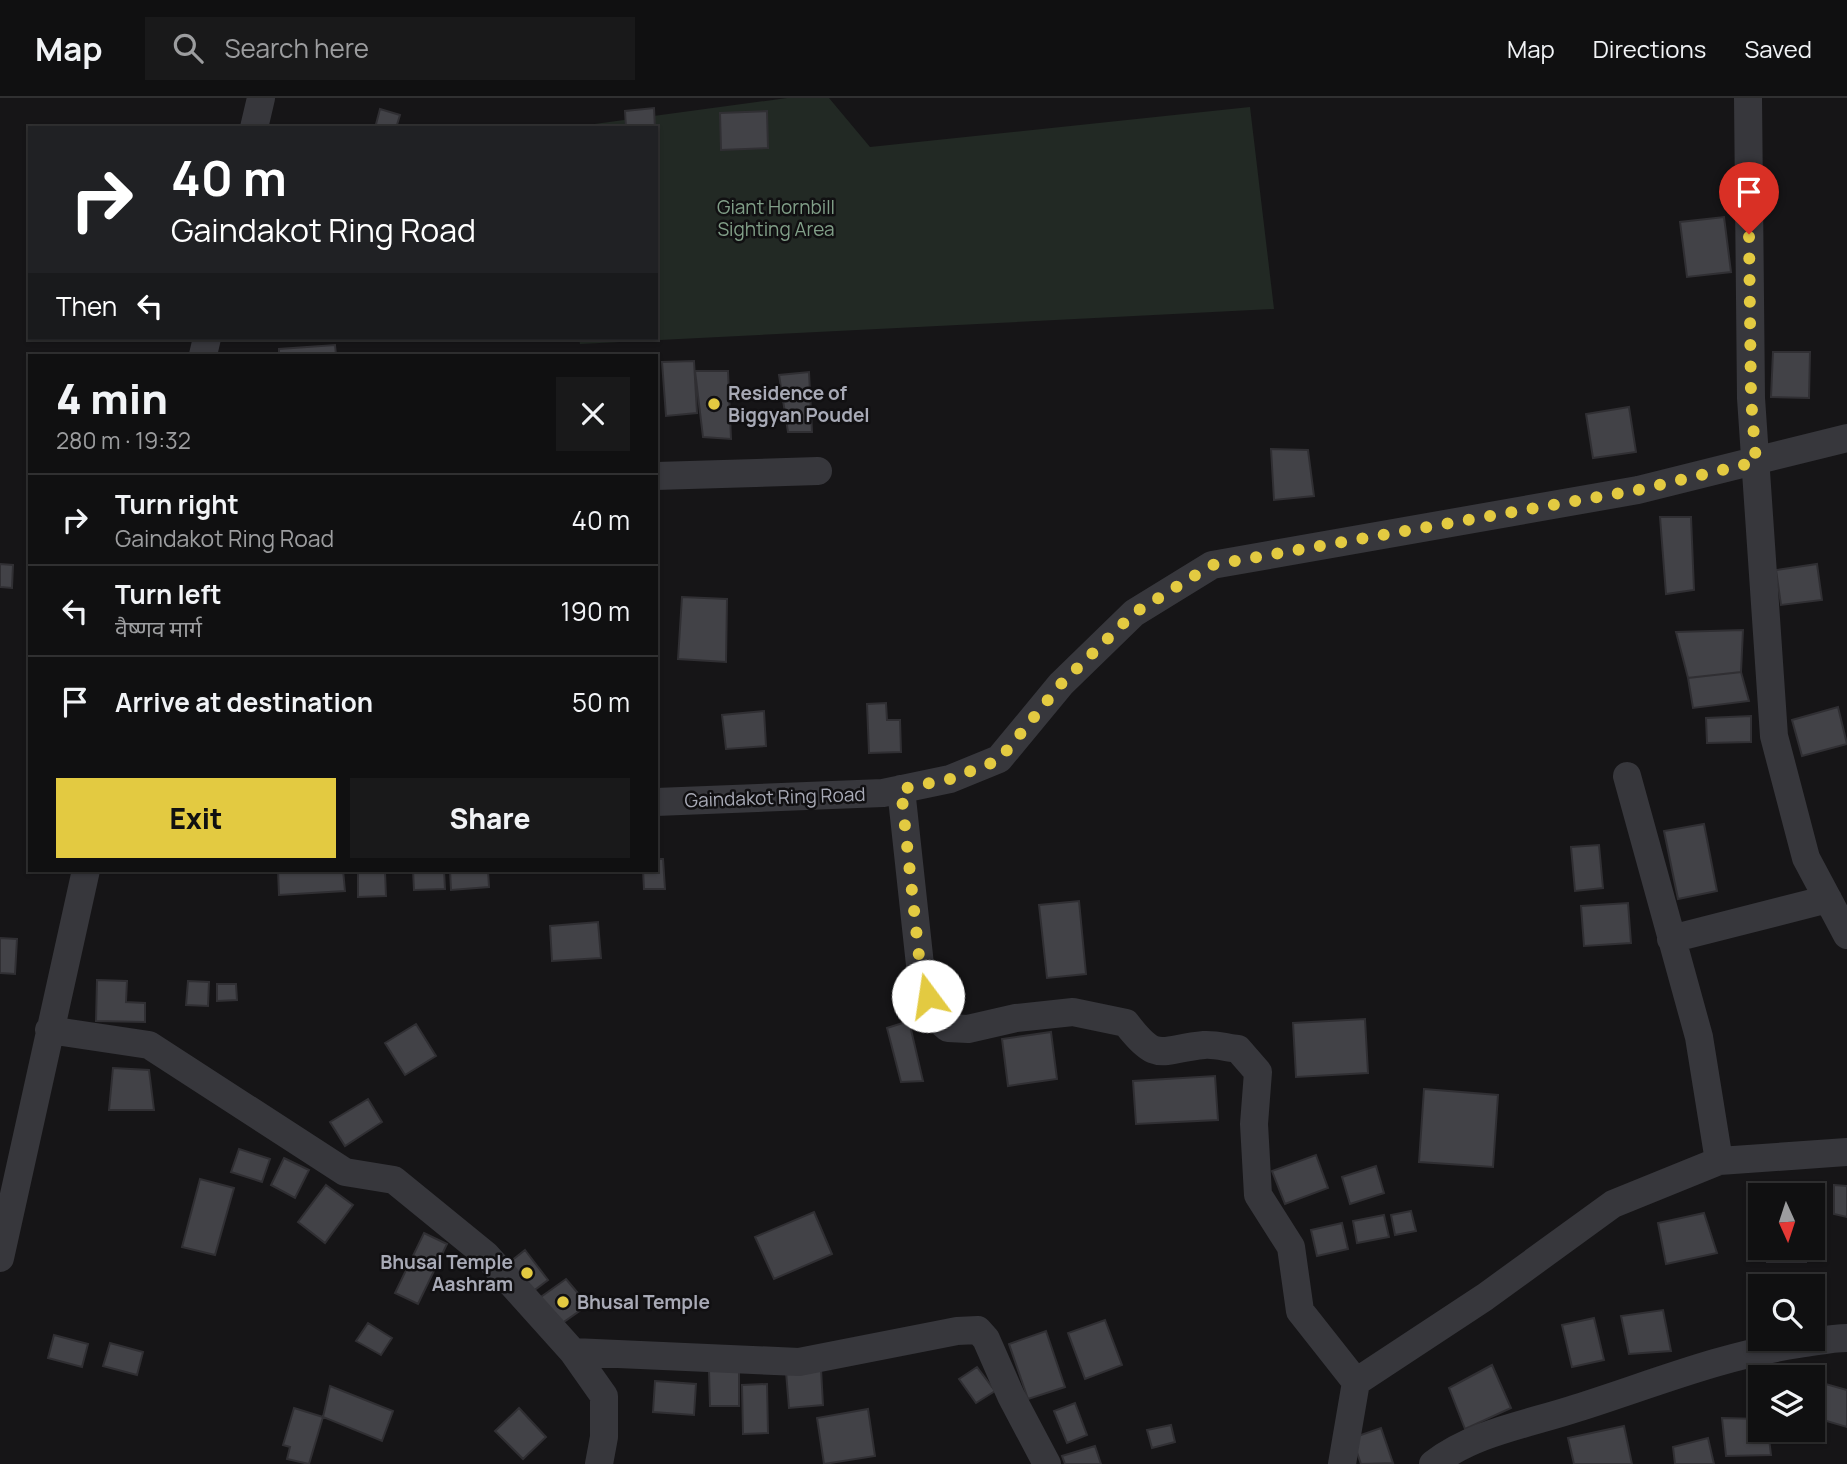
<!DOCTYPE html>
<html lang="en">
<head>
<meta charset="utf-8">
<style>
	body { margin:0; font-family:Manrope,"Noto Sans Devanagari",sans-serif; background:#19191a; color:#f1f3f6; height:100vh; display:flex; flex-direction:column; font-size:26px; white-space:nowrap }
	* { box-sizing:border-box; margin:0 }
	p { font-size:23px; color:#9c9d9f }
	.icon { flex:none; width:38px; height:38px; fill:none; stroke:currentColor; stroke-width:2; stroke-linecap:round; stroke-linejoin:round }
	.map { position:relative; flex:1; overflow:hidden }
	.sheet { position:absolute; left:28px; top:256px; width:630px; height:518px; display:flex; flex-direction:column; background:#101011; border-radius:0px; box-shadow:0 2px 5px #0004,0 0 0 2px #303031 }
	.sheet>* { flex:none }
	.hud { position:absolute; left:28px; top:28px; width:630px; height:214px; border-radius:0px; box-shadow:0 2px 5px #0004,0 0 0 2px #303031; background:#202124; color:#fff; overflow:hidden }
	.needle { width:46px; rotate:177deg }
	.controls { position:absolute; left:1748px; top:1085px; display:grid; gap:14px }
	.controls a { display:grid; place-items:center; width:77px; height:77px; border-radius:0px; background:#101011; box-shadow:0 2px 5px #0004,0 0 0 2px #303031; font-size:35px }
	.pin { position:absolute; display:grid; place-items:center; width:60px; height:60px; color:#fff; margin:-72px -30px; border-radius:50% 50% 50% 0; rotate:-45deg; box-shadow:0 0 7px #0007 }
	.pin .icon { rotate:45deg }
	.me { position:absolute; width:77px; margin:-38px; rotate:346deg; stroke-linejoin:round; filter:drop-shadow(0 0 5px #0008) }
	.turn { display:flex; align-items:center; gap:24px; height:147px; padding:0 28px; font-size:32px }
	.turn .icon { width:91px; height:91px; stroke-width:2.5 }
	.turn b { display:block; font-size:49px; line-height:60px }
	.then { display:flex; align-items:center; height:66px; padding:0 28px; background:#0003; gap:14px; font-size:26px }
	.round { display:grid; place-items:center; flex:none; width:74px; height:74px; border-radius:0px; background:#19191a }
	.headline { display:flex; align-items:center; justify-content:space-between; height:119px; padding:0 28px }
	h1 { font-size:42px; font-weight:800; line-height:52px }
	.button { display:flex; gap:14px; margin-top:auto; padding:14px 28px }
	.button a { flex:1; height:80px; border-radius:0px; background:#e3ca41; color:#111; font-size:28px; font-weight:800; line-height:80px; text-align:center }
	.button a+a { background:#19191a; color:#f1f3f6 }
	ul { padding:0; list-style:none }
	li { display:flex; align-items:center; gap:21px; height:91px; padding:0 28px; border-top:2px solid #303031 }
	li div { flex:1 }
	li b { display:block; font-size:26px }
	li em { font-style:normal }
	header { display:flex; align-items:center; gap:42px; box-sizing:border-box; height:98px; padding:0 35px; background:#101011; border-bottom:2px solid #303031 }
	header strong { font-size:33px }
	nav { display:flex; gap:38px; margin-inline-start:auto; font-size:24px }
	.search { width:490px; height:63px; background:#19191a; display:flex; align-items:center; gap:18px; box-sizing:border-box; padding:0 24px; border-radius:0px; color:#9c9d9f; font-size:26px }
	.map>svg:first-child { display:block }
	.green { fill:#222924 }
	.building { fill:#424247; stroke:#302f33; stroke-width:2 }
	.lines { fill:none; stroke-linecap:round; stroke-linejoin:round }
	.minor { stroke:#37373c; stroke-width:28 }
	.route { stroke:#e3ca41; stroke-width:12; stroke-dasharray:0 21.6 }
	.poi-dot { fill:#e3ca41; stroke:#111012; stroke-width:2.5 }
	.labels { text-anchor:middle; stroke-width:5; stroke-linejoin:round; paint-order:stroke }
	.park-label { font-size:19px; fill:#819f88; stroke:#111012 }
	.poi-label { font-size:19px; font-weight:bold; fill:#a8aab6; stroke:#111012; text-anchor:start }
	.street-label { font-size:19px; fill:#a8aab6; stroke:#111012 }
</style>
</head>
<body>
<header>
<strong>Map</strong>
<div class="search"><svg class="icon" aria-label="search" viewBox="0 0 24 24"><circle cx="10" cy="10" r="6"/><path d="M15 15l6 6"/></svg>Search here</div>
<nav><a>Map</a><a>Directions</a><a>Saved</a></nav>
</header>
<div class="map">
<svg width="1847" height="1366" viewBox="0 0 1847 1366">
	<rect width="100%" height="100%" fill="#161517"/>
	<!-- green -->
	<path class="green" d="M787 0H829L870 49 1250 9 1274 211 580 246 579 240H656V30H565Z"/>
	<!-- building -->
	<path class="building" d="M654 10 655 30H626L625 13Z
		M380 11 400 17 396 30H375Z
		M767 13 768 50 721 52 720 15Z
		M1724 119 1731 174 1687 179 1680 124Z
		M335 247 336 257H279V251Z
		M1773 254H1810L1809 300 1771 299Z
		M694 263 697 315 666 318 662 264Z
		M695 273H728L731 341 703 339Z
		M809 274 812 334H788L779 277Z
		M1629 309 1636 354 1593 360 1586 316Z
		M1271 351 1308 352 1314 398 1274 402Z
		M1660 419H1691L1694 492 1666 496Z
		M0 466 13 467 12 490 0 489Z
		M1817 466 1822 502 1781 507 1776 472Z
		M682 499 727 501 726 564 678 561Z
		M1743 532 1741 574 1688 580 1676 534Z
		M1741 574 1749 603 1693 610 1688 580Z
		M886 605 887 622H900L901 654 869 655 867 606Z
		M1838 609 1847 646 1802 658 1792 622Z
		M764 613 766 648 726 651 722 617Z
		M1751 618V644L1707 645 1706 620Z
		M1704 726 1717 793 1678 801 1664 733Z
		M1599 747 1603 790 1575 793 1571 749Z
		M656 761H663L665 791H644L643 772H656Z
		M278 772H343L345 793 279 797Z
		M413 772H444L445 791 414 792Z
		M450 772H488L489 789 451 792Z
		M385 774 386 798 358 799V775Z
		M1079 803 1086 876 1047 880 1039 807Z
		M1628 805 1631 845 1584 848 1581 808Z
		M598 824 601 860 552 863 550 828Z
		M0 840 17 841 15 876 0 875Z
		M97 882 127 883 126 904 145 905V924L96 923Z
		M188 883 209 884 208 908 186 907Z
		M217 886H236L237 902 217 903Z
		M1365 921 1368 975 1296 979 1293 925Z
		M909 923 923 983 901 984 887 930Z
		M416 926 436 958 405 977 385 945Z
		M1051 934 1057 981 1008 988 1002 941Z
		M113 970 149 972 154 1012H109Z
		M1215 978 1218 1022 1136 1026 1133 983Z
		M1424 991 1498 997 1493 1069 1419 1064Z
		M368 1001 382 1024 345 1048 330 1024Z
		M239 1051 270 1061 262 1084 231 1074Z
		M1316 1057 1328 1090 1285 1106 1272 1073Z
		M284 1060 309 1072 295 1100 271 1087Z
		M1376 1068 1384 1095 1350 1106 1342 1079Z
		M200 1081 234 1090 215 1157 182 1149Z
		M326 1087 353 1107 325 1145 298 1124Z
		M1834 1087 1847 1088V1119L1834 1116Z
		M1411 1113 1416 1133 1395 1137 1391 1117Z
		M814 1114 832 1156 774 1181 755 1139Z
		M1704 1115 1717 1155 1666 1166 1658 1125Z
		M1384 1117 1389 1139 1357 1145 1353 1123Z
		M1342 1125 1348 1151 1317 1158 1311 1132Z
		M424 1135 447 1146 418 1206 395 1195Z
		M1767 1150H1806V1164H1767Z
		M525 1152 548 1182 528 1197 506 1167Z
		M566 1181 588 1207 558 1228 538 1201Z
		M1811 1182V1188H1764V1183Z
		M1663 1212 1671 1253 1629 1256 1621 1218Z
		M1594 1220 1604 1262 1572 1269 1562 1227Z
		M1105 1222 1122 1267 1085 1281 1068 1235Z
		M368 1225 392 1240 381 1257 356 1243Z
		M1046 1233 1065 1289 1028 1301 1009 1246Z
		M54 1237 88 1246 82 1269 48 1260Z
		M110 1245 143 1254 137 1277 103 1268Z
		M1492 1267 1511 1310 1465 1331 1449 1290Z
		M977 1269 995 1293 976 1305 959 1281Z
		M821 1271 823 1307 789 1310 786 1274Z
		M739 1272V1308H710L709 1273Z
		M655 1283 696 1286 694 1317 653 1314Z
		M1822 1285 1847 1292V1329L1813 1319Z
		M767 1286 768 1335 743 1336 742 1287Z
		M330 1288 393 1313 382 1343 323 1319Z
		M1075 1305 1087 1337 1067 1345 1054 1313Z
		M294 1310 323 1319 309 1366 287 1361 290 1349 283 1347Z
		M519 1310 546 1339 523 1361 495 1333Z
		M868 1311 875 1358 824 1366 817 1320Z
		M1722 1320 1760 1321V1332H1768L1771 1357 1726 1358Z
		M1171 1327 1175 1344 1152 1350 1147 1332Z
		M1624 1328 1632 1366H1574L1568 1340Z
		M1381 1330 1393 1365 1361 1366 1352 1340Z
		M1708 1340 1714 1366H1675L1673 1349Z
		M1095 1348 1101 1366H1065L1062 1358Z"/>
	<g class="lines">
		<!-- minor -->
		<path class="minor" d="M1748 0 1751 300 1774 638 1806 760 1847 837
			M254 30 261 0
			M203 257 207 240
			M656 378 818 373
			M1627 678 1699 939 1719 1063
			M901 691 921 876 935 919 948 930 968 931 1016 920 1073 914 1126 925C1158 967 1160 951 1204 947 1215 946 1227 950 1238 951L1258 974 1254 1026 1258 1097 1291 1149 1300 1213 1356 1284
			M656 704 883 695 950 681 999 661 1061 586 1134 515 1212 467 1638 392 1847 340
			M1671 841 1828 801
			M49 932 149 947 345 1074 394 1082 486 1157 573 1254 604 1298V1339L599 1366
			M0 1160 86 772
			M573 1254 799 1264 957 1233 978 1232 986 1241 1011 1298 1047 1366
			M1342 1366 1356 1284 1485 1199 1613 1106 1719 1063 1847 1054
			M1433 1366C1474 1334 1529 1326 1577 1310 1650 1287 1723 1257 1799 1246 1815 1244 1831 1240 1847 1240"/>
	</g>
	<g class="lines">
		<!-- route -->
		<path class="route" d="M928 898 921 877 901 691 950 681 999 662 1061 586 1134 515 1212 467 1638 392 1756 364 1751 300 1749 136"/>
	</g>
	<!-- markers -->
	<g class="poi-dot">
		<circle cx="714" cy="306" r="7"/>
		<circle cx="527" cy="1175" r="7"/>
		<circle cx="563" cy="1204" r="7"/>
	</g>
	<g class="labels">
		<!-- park labels -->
		<g class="park-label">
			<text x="776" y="116">Giant Hornbill<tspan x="776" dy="22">Sighting Area</tspan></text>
		</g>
		<!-- poi labels -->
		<g class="poi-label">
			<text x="728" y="302">Residence of<tspan x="728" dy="22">Biggyan Poudel</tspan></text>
			<text x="513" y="1171" text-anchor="end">Bhusal Temple<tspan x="513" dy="22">Aashram</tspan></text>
			<text x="577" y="1211">Bhusal Temple</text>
		</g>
		<!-- street labels -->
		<g class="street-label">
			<text transform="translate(775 699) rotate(-2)" y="7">Gaindakot Ring Road</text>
		</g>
	</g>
</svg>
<div class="controls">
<a><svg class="needle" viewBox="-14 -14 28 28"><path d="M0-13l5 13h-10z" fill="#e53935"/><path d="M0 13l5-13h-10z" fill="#9c9d9f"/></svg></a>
<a><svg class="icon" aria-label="search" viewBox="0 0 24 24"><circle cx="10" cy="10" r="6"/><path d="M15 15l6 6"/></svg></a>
<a><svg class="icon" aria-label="layers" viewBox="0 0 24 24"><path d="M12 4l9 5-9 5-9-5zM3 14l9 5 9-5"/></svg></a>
</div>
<div class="pin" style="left:1749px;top:136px;background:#d93025"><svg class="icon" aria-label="arrive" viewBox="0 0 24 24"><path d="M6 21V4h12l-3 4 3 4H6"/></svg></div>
<svg class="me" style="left:928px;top:898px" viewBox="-20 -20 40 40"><circle r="19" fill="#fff"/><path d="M0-13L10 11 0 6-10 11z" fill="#e3ca41"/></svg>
<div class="hud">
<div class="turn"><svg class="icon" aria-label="right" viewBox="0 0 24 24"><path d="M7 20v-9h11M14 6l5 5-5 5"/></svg><div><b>40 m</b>Gaindakot Ring Road</div></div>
<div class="then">Then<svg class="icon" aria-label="left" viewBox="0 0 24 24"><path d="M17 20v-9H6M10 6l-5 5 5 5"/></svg></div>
</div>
<section class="sheet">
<div class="headline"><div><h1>4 min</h1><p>280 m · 19:32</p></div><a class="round"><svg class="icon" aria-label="close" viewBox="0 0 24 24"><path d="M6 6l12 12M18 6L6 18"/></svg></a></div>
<ul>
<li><svg class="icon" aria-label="right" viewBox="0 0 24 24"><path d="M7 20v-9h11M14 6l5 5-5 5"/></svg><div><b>Turn right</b><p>Gaindakot Ring Road</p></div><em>40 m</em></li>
<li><svg class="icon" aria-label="left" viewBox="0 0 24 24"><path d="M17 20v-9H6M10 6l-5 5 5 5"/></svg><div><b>Turn left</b><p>वैष्णव मार्ग</p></div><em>190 m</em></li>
<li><svg class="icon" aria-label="arrive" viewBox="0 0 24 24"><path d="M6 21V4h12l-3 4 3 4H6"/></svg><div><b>Arrive at destination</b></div><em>50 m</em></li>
</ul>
<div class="button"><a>Exit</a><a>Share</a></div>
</section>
</div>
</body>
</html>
